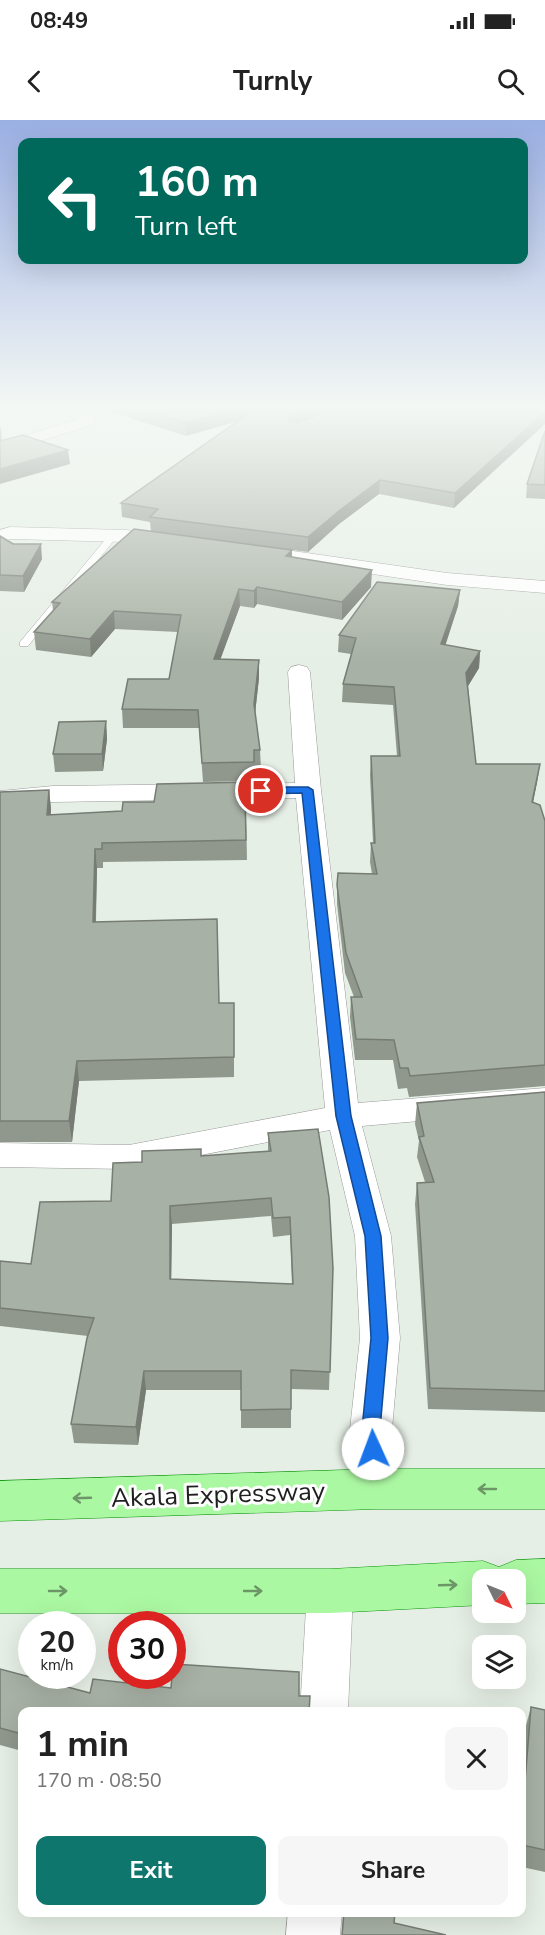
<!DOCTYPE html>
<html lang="en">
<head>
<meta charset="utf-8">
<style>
	body { margin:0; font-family:"Nunito Sans",sans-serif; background:#f6f6f6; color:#222; height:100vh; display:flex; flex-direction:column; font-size:22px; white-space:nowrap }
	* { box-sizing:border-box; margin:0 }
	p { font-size:20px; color:#767676 }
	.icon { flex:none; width:33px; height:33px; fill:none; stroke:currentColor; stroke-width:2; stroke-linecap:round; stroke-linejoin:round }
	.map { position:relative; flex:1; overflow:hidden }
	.details { position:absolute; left:18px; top:1587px; width:508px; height:210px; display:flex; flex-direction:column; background:#fff; border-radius:12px; box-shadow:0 6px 24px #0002 }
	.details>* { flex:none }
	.guide { position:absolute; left:18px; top:18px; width:510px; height:126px; border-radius:12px; box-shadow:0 6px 24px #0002; background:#00695c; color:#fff; overflow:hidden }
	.needle { width:39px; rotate:133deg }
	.tools { position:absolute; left:472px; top:1449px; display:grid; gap:12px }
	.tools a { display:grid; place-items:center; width:54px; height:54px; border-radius:12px; background:#fff; box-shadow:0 6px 24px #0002; font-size:30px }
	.speed { position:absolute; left:18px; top:1491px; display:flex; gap:12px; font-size:30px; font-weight:700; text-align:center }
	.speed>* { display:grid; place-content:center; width:78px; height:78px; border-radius:50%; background:#fff; box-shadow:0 6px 24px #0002; line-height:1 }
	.speed small { font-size:15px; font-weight:400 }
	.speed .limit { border:9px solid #d22; background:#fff; color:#111 }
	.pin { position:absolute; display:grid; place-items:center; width:51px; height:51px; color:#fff; margin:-26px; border:3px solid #fff; border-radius:50%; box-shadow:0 2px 6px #0007 }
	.me { position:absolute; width:66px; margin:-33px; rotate:358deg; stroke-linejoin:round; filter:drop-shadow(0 0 4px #0008) }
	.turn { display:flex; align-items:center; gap:21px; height:126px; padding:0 18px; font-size:27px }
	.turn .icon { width:78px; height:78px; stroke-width:2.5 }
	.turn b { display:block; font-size:42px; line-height:51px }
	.round { display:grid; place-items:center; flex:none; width:63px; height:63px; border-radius:12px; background:#f6f6f6 }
	.headline { display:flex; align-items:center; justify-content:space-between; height:102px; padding:0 18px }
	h1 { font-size:36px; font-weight:700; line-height:45px }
	.primary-button { display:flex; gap:12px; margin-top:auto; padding:12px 18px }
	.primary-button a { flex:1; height:69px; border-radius:12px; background:#0f766e; color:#fff; font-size:24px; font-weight:700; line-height:69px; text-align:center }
	.primary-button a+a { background:#f6f6f6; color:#222 }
	.status { display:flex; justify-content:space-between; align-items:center; height:42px; padding:0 30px; background:#fff; direction:ltr }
	.status svg { height:16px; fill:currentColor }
	header { display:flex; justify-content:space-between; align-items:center; height:78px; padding:0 18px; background:#fff; font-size:27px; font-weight:700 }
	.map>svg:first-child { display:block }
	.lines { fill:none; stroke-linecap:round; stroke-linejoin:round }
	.lane-casing { stroke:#999; stroke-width:1 }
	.street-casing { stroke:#999; stroke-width:1 }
	.primary-casing { stroke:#069406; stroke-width:1 }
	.lane { fill:#fff; fill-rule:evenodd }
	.street { fill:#fff; fill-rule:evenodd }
	.primary { fill:#abf8a2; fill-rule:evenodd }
	.wall { fill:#90988e; fill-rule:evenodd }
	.shaded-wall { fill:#767c74 }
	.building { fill:#a8b1a5; stroke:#767c74; stroke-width:1.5; fill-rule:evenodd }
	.oneway { stroke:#6c9667 }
	.route { fill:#1a73e8; stroke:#114b97; stroke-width:1.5 }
	.labels { text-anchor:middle; stroke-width:6; stroke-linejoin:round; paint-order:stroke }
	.near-street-label { font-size:26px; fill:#1f1f1f; stroke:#fff }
</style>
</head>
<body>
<div class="status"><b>08:49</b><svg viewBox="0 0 49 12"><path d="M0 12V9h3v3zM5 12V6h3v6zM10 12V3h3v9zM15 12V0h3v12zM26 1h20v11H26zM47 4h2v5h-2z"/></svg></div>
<header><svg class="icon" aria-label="back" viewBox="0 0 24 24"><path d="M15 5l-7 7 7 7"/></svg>Turnly<svg class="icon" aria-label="search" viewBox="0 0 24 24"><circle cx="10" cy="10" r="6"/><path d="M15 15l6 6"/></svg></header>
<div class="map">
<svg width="545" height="1815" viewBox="0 0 545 1815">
	<rect width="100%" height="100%" fill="#e6efe6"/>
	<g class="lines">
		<!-- lane casing -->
		<g class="lane-casing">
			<path id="lane" d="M113 413 118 416 116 418 28 526H20V522L110 414Z"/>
		</g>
		<!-- street casing -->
		<g class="street-casing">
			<path id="street" d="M49 287C66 286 85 286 96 301L94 304 0 334V324L77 299 51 290Z
				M10 407 126 410 169 415 176 417 179 421 176 425 169 427 126 422 11 419 0 422V410Z
				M251 425 447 453 545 461V473L447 465 244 435 241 431 244 427Z
				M299 545 307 547 310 552 321 670 358 983 545 968V990L362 1006 391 1116 400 1218 392 1309 398 1369 391 1382 376 1388 361 1382 354 1369 350 1309 360 1218 355 1116 330 1010 129 1049 0 1047V1023L129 1025 325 988 296 678 53 682 0 687V671L53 666 295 663 288 552 291 547Z
				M330 1450 346 1456 353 1471 348 1592H300L307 1471 314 1456Z
				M288 1792H342L340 1815H286Z"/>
		</g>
		<!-- primary casing -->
		<g class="primary-casing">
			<path id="primary" d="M376 1349H545V1389H376L0 1401V1361Z
				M545 1439V1483L516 1484V1460H483V1485L330 1493H0V1449H330L483 1441 499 1447 516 1440Z"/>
		</g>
		<!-- lane -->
		<use href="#lane" class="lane"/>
		<!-- street -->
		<use href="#street" class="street"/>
		<!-- primary -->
		<use href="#primary" class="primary"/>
	</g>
	<!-- wall -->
	<path class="wall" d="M96 287H545L454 388 379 374 339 404 308 432 292 430V437L371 467 342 500 257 484 254 488 240 486 220 539 259 540V558L255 593 260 630 261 649H254V661L203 662 199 608H123L122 589 169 559 178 512 115 509 91 537 36 530 34 512 53 491 52 482 151 411 150 402 122 397 121 383 237 301 186 316Z
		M545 311V379L526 378 527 364Z
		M0 416 42 439 24 472 0 471Z
		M460 470 458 486 445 525 480 531 479 548 468 566 476 644H540L533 683 545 701V966L409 977 407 968 398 969 393 940H355L350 897 351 877H354L345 853 337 784V765L372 754 370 742 371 723H373L370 655 371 636H397L393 585 342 582 343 564 351 534 338 532 339 515Z
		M106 601 107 619 103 651 55 652 53 634Z
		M253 662V692H246L247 740 103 742V748H97L96 802 219 883H234V957L79 961 72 1022H0V672L49 670 51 689V695L122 691 154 682Z
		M545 972V1292L428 1289 415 1084 417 1063 425 1062 417 1037 419 1021 415 1004 417 983Z
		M268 1013 333 1148 329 1270 291 1269V1308H241V1270H146L138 1325 74 1323 71 1304 88 1216 0 1206V1141L31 1144 111 1081 142 1042 201 1036 268 1031ZM271 1096 273 1117 290 1115 292 1164 171 1160 172 1104Z
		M0 1549 90 1573 171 1568 299 1552 22 1592V1631L0 1625Z
		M531 1587 545 1590V1752L522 1747V1655L525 1609Z"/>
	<!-- shaded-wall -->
	<path class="shaded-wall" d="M242 287H269V292L186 316V303Z
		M317 287H341L288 311V298Z
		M545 292V304L454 388 455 373Z
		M1 307 2 321 0 322V308Z
		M68 330 70 344 0 364V349Z
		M380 360 379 374 339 404 308 432V417L340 390Z
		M41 424 42 439 24 472 23 456Z
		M292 430V447L286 436Z
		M372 450 371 467 342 500V482Z
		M257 467V484L254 488V471Z
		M239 469 240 486 214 557V539Z
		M460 470 458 486 440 542 441 524Z
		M114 491 115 509 91 537 90 519Z
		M480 531 479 548 465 571 466 553Z
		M259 540V558L254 603V584Z
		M106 601 107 619 103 651 102 634Z
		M540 644 537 663 529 701 532 682Z
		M49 670 51 689 49 714 47 695Z
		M95 729 97 748 95 822 93 802Z
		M77 941 79 961 72 1022 69 1001Z
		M170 1086 172 1104 171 1178 170 1159Z
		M144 1251 146 1270 138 1325 136 1307Z"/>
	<!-- building -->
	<path class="building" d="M135 287H242L186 303Z
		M258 287H317L288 298 289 301 297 303 339 287H545V292L455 373 380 360 340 390 308 417 150 397 158 389 121 383Z
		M545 311V365L527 364Z
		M23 315 68 330 0 349V321Z
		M134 409 292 430 286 436 372 450 342 482 257 467 254 471 239 469 214 539 259 540 254 584 260 630H254V642L202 643 198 590 122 589 128 559H169L181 495 114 491 90 519 34 512 60 483 52 482Z
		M0 416 13 424H41L23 456 0 455Z
		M377 462 460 470 441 524 480 531 466 553 476 644H540L532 682 540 685 545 701V945L410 956 408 948H400L394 920 356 919 351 877H362L346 833 337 765 338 753 377 754 371 723H375L371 636H400L394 567 343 564 356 518 339 515Z
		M106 601 102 634H53L59 602Z
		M253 662V674H245L246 720 102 723V729H95L93 802 217 799 219 883H234V937L77 941 69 1001H0V672L49 670 47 695 122 691 123 682H154L157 664Z
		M545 972V1271L430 1268 417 1063 434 1062 419 1017 424 1016 417 983Z
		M318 1009 329 1077 333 1148 330 1252 291 1250V1289L241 1290V1251H144L136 1307 71 1304 87 1218 94 1198 0 1188V1141L31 1144 40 1082 111 1081 113 1043 142 1042V1031L201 1029V1036L271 1031 268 1013ZM271 1078 273 1098 290 1097 293 1164 170 1159V1086Z
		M173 1544 299 1552V1576H310L309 1592H22V1614L0 1608V1549L90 1573 93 1559 171 1568Z
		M531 1587 545 1590V1730L522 1725V1673L524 1674Z
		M344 1792H395L394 1803 446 1815H342Z"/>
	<!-- one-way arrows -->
	<defs><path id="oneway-shaft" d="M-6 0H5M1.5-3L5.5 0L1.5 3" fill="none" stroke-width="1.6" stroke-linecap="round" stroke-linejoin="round" transform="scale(1.5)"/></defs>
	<g class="oneway">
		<use href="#oneway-shaft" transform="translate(487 1369) rotate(-180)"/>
		<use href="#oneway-shaft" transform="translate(82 1378) rotate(178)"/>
		<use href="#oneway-shaft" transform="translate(448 1465) rotate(-2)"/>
		<use href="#oneway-shaft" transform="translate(58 1471)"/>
		<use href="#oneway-shaft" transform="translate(253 1471)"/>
	</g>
	<!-- sky -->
	<linearGradient id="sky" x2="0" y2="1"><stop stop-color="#9aafe3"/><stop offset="0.53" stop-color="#f4f8f4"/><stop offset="1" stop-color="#f4f8f4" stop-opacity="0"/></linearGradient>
	<rect width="545" height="541" fill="url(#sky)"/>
	<!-- route -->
	<path class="route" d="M308 667 313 670 351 996 381 1116 388 1218 380 1309 382 1329 379 1335 373 1337 366 1335 362 1309 371 1218 365 1116 336 996 302 673 261 674 256 671 261 667Z"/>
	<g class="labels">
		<!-- near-street labels -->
		<g class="near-street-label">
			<text transform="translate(218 1374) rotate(-2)" y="9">Akala Expressway</text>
		</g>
	</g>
</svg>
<div class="tools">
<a><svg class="needle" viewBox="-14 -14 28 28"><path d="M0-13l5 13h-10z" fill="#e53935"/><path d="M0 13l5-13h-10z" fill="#767676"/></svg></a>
<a><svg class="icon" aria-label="layers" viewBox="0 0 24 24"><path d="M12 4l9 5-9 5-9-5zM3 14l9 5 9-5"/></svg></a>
</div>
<div class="speed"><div>20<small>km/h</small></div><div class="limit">30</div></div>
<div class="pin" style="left:261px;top:671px;background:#d93025"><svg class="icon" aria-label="arrive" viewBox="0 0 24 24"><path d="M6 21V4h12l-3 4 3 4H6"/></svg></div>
<svg class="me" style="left:373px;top:1329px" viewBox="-20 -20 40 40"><circle r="19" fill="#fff"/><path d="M0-13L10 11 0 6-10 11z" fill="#1a73e8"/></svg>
<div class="guide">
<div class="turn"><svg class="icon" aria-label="left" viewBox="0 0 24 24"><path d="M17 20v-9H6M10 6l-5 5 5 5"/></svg><div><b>160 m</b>Turn left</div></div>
</div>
<section class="details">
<div class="headline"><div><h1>1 min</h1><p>170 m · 08:50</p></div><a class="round"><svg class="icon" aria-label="close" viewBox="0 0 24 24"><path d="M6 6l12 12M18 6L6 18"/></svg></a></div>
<div class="primary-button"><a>Exit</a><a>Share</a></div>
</section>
</div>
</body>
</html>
